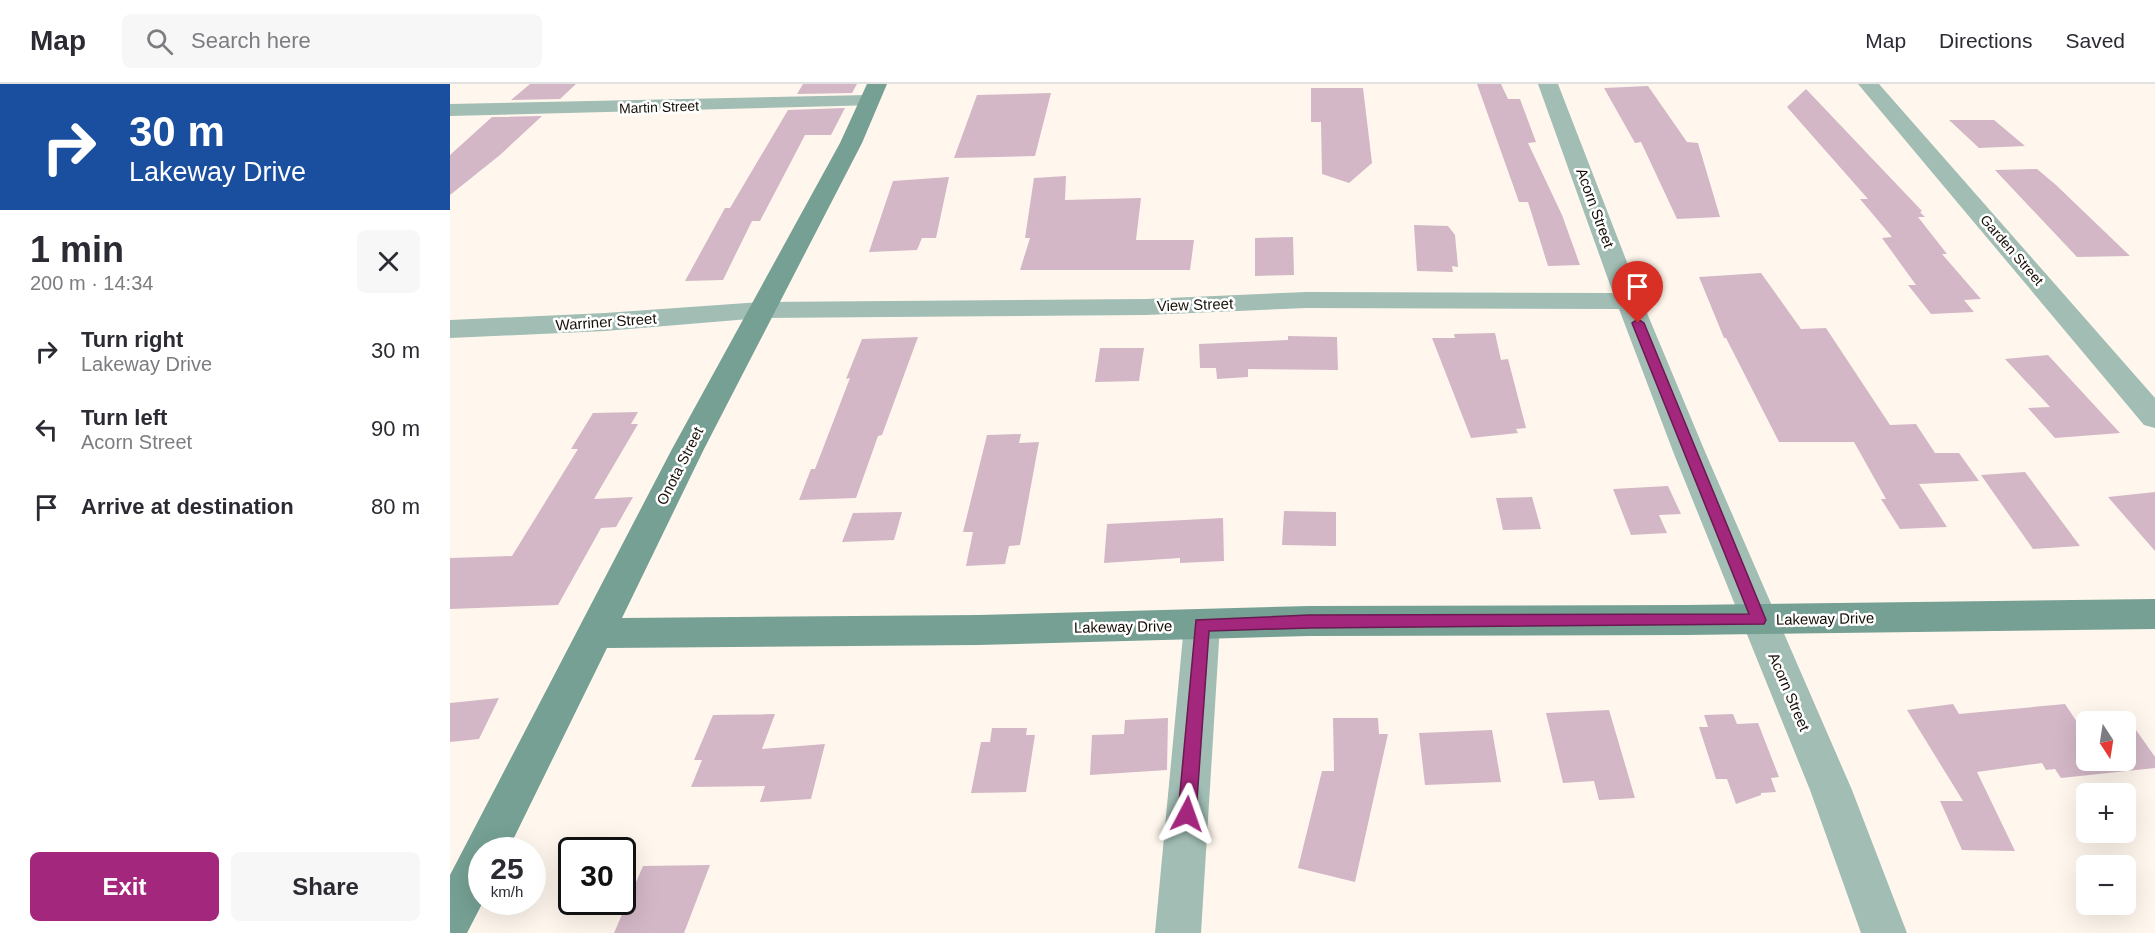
<!DOCTYPE html>
<html lang="en">
<head>
<meta charset="utf-8">
<style>
	body { margin:0; font-family:Helvetica,sans-serif; background:#f7f7f7; color:#2b2b33; height:100vh; display:flex; flex-direction:column; font-size:22px; white-space:nowrap }
	* { box-sizing:border-box; margin:0 }
	p { font-size:20px; color:#7c7c81 }
	.icon { flex:none; width:33px; height:33px; fill:none; stroke:currentColor; stroke-width:2; stroke-linecap:round; stroke-linejoin:round }
	.map { position:relative; flex:1; overflow:hidden }
	.panel { display:flex; flex-direction:column; background:#fff; width:450px }
	.panel>* { flex:none }
	.guide { background:#1a4fa0; color:#fff; overflow:hidden }
	.needle { width:39px; rotate:168deg }
	.buttons { position:absolute; left:1626px; top:627px; display:grid; gap:12px }
	.buttons a { display:grid; place-items:center; width:60px; height:60px; border-radius:9px; background:#fff; box-shadow:0 6px 24px #0002; font-size:30px }
	.speed { position:absolute; left:18px; top:753px; display:flex; gap:12px; font-size:30px; font-weight:700; text-align:center }
	.speed>* { display:grid; place-content:center; width:78px; height:78px; border-radius:50%; background:#fff; box-shadow:0 6px 24px #0002; line-height:1 }
	.speed small { font-size:15px; font-weight:400 }
	.speed .limit { border:3px solid #111; border-radius:9px; background:#fff; color:#111 }
	.pin { position:absolute; display:grid; place-items:center; width:51px; height:51px; color:#fff; margin:-62px -26px; border-radius:50% 50% 50% 0; rotate:-45deg; box-shadow:0 0 6px #0007 }
	.pin .icon { rotate:45deg }
	.me { position:absolute; width:66px; margin:-33px; rotate:4deg; stroke-linejoin:round; filter:drop-shadow(0 0 4px #0008) }
	.turn { display:flex; align-items:center; gap:21px; height:126px; padding:0 30px; font-size:27px }
	.turn .icon { width:78px; height:78px; stroke-width:2.5 }
	.turn b { display:block; font-size:42px; line-height:51px }
	.round { display:grid; place-items:center; flex:none; width:63px; height:63px; border-radius:9px; background:#f7f7f7 }
	.head { display:flex; align-items:center; justify-content:space-between; height:102px; padding:0 30px }
	h1 { font-size:36px; font-weight:800; line-height:45px }
	.action { display:flex; gap:12px; margin-top:auto; padding:12px 30px }
	.action a { flex:1; height:69px; border-radius:9px; background:#a3277c; color:#fff; font-size:24px; font-weight:800; line-height:69px; text-align:center }
	.action a+a { background:#f7f7f7; color:#2b2b33 }
	ul { padding:0; list-style:none }
	li { display:flex; align-items:center; gap:18px; height:78px; padding:0 30px }
	li div { flex:1 }
	li b { display:block; font-size:22px }
	li em { font-style:normal }
	header { display:flex; align-items:center; gap:36px; box-sizing:border-box; height:84px; padding:0 30px; background:#fff; border-bottom:2px solid #e1e1e2 }
	header strong { font-size:28px }
	nav { display:flex; gap:33px; margin-inline-start:auto; font-size:21px }
	.search { width:420px; height:54px; background:#f7f7f7; display:flex; align-items:center; gap:15px; box-sizing:border-box; padding:0 21px; border-radius:9px; color:#7c7c81; font-size:22px }
	main { display:flex; flex:1; min-height:0 }
	.map>svg:first-child { display:block }
	.building { fill:#d3b7c6 }
	.lines { fill:none; stroke-linecap:round; stroke-linejoin:round }
	.street { fill:#a1bdb4; fill-rule:evenodd }
	.secondary { fill:#75a093; fill-rule:evenodd }
	.route { fill:#a3277c; stroke:#6a1951; stroke-width:1.5 }
	.labels { text-anchor:middle; stroke-width:5; stroke-linejoin:round; paint-order:stroke }
	.far-street-label { font-size:14px; fill:#171008; stroke:#fff }
	.street-label { font-size:15px; fill:#171008; stroke:#fff }
</style>
</head>
<body>
<header>
<strong>Map</strong>
<div class="search"><svg class="icon" aria-label="search" viewBox="0 0 24 24"><circle cx="10" cy="10" r="6"/><path d="M15 15l6 6"/></svg>Search here</div>
<nav><a>Map</a><a>Directions</a><a>Saved</a></nav>
</header>
<main>
<section class="panel">
<div class="guide">
<div class="turn"><svg class="icon" aria-label="right" viewBox="0 0 24 24"><path d="M7 20v-9h11M14 6l5 5-5 5"/></svg><div><b>30 m</b>Lakeway Drive</div></div>
</div>
<div class="head"><div><h1>1 min</h1><p>200 m · 14:34</p></div><a class="round"><svg class="icon" aria-label="close" viewBox="0 0 24 24"><path d="M6 6l12 12M18 6L6 18"/></svg></a></div>
<ul>
<li><svg class="icon" aria-label="right" viewBox="0 0 24 24"><path d="M7 20v-9h11M14 6l5 5-5 5"/></svg><div><b>Turn right</b><p>Lakeway Drive</p></div><em>30 m</em></li>
<li><svg class="icon" aria-label="left" viewBox="0 0 24 24"><path d="M17 20v-9H6M10 6l-5 5 5 5"/></svg><div><b>Turn left</b><p>Acorn Street</p></div><em>90 m</em></li>
<li><svg class="icon" aria-label="arrive" viewBox="0 0 24 24"><path d="M6 21V4h12l-3 4 3 4H6"/></svg><div><b>Arrive at destination</b></div><em>80 m</em></li>
</ul>
<div class="action"><a>Exit</a><a>Share</a></div>
</section>
<div class="map">
<svg width="1705" height="849" viewBox="0 0 1705 849">
	<rect width="100%" height="100%" fill="#fff7ed"/>
	<!-- building -->
	<path class="building" d="M80 0H126L110 15 61 16Z
		M353 0H407L402 9 347 10Z
		M1027 0H1051L1058 15H1070L1086 58 1078 59 1112 131 1130 181 1098 182 1078 118H1069Z
		M1198 2 1237 58 1248 59 1270 133 1227 135 1191 58 1185 59 1154 4Z
		M861 4H913L922 79 899 99 872 90 871 38H861Z
		M1356 5 1472 127 1470 128 1475 133H1468L1497 170H1492L1531 215 1514 216 1524 228 1481 230 1458 201H1466L1432 154 1442 153 1410 115H1418L1337 23Z
		M601 9 585 72 504 74 527 11Z
		M395 24 381 51H355L310 137H302L273 196 235 197 275 124H280L338 26Z
		M92 32 50 71 0 111V71L42 33Z
		M1499 36H1544L1575 62 1529 64Z
		M1587 85 1606 101 1680 172 1627 173 1545 86Z
		M616 92 615 116 691 114 686 156H744L740 186H570L580 154H575L584 94Z
		M499 93 486 154H472L467 166 419 168 443 97Z
		M964 141 998 142 1005 151 1008 183 1002 182 1003 188 967 187Z
		M843 153 844 191 805 192V154Z
		M1311 189 1351 245 1376 244 1440 341 1466 340 1485 369H1509L1529 397 1469 400 1497 443 1450 445 1431 415H1436L1404 358H1329L1276 254H1274L1249 193Z
		M1045 249 1051 276 1058 275 1076 344 1066 345 1068 349 1021 354 982 254H1005L1004 250Z
		M838 252 887 253 888 286 798 285V293L767 295 766 284H750L749 260 838 256Z
		M468 253 432 351 428 352 406 414 349 416 361 385H365L400 294 396 295 412 255Z
		M650 264H694L689 297 645 298Z
		M1598 271 1670 349 1605 354 1578 324 1600 323 1555 275Z
		M188 328 181 340H188L144 415 183 413 166 443 151 444 108 521 0 525V474L62 472 128 365H121L143 329Z
		M571 350 569 359 589 358 570 461 559 462 555 480 516 482 523 448H513L537 351Z
		M1575 388 1630 462 1583 465 1531 391Z
		M1218 402 1231 430 1209 431 1217 449 1181 451 1163 405Z
		M1705 408V467L1658 413Z
		M1082 413 1091 445 1053 446 1046 414Z
		M834 427 886 428V462L832 461Z
		M452 428 444 456 392 458 403 429Z
		M773 434 774 477 730 479V474L654 479 657 440Z
		M49 614 29 655 0 658V619Z
		M1503 620 1509 630 1615 620 1629 641 1636 640V676H1676V638H1668L1679 636 1705 673V684L1611 694 1605 685 1596 686 1592 679 1527 688 1565 767 1512 766 1490 717H1513L1457 626Z
		M1159 626 1185 714 1149 716 1144 697 1113 699 1096 629Z
		M325 630 312 665 375 660 361 715 310 718 315 702 241 703 252 676H244L263 631Z
		M1283 630 1287 640 1308 639 1329 693 1321 694 1326 708 1311 709V711L1286 720 1277 695H1266L1249 643H1258L1254 631Z
		M718 634 717 686 640 691 642 651 674 650 675 636Z
		M883 634H928L929 650H938L905 798 848 784 872 687H884Z
		M542 644H577L576 651H585L576 708 521 709 531 658H540Z
		M1042 646 1051 698 975 701 969 649Z
		M260 781 234 849H164L193 782Z"/>
	<g class="lines">
		<!-- street -->
		<path class="street" d="M1088 0H1108L1192 217 1256 370 1402 706 1457 849H1411L1360 706 1224 370 1169 225 856 224 696 231 311 234 155 247 0 254V236L155 229 311 218 696 215 856 208 1163 209Z
			M1408 0H1429L1705 314V344L1694 341Z
			M419 11 426 13 429 17 426 21 0 32V20Z
			M752 526 765 530 770 541 751 849H705L734 541 739 530Z"/>
		<!-- secondary -->
		<path class="secondary" d="M417 0H437L412 59 254 365 172 534 528 531 859 522 1236 521 1705 515V545L1236 551 859 552 528 561 157 564 58 766H32V818H33L17 849H0V791L222 365 390 59Z"/>
	</g>
	<!-- route -->
	<path class="route" d="M1188 235 1194 239 1316 536 1314 540 859 544 759 547 746 730 743 736 737 739 731 736 728 730 746 536 859 531 1299 530 1182 239Z"/>
	<g class="labels">
		<!-- far-street labels -->
		<g class="far-street-label">
			<text transform="translate(209 23) rotate(-2)" y="5">Martin Street</text>
			<text transform="translate(1562 166) rotate(49)" y="5">Garden Street</text>
		</g>
		<!-- street labels -->
		<g class="street-label">
			<text transform="translate(1145 124) rotate(70)" y="5">Acorn Street</text>
			<text transform="translate(745 221) rotate(-2)" y="5">View Street</text>
			<text transform="translate(156 238) rotate(-4)" y="5">Warriner Street</text>
			<text transform="translate(230 382) rotate(-63)" y="5">Onota Street</text>
			<text transform="translate(1375 535) rotate(-1)" y="5">Lakeway Drive</text>
			<text transform="translate(673 543) rotate(-1)" y="5">Lakeway Drive</text>
			<text transform="translate(1339 608) rotate(67)" y="5">Acorn Street</text>
		</g>
	</g>
</svg>
<div class="buttons">
<a><svg class="needle" viewBox="-14 -14 28 28"><path d="M0-13l5 13h-10z" fill="#e53935"/><path d="M0 13l5-13h-10z" fill="#7c7c81"/></svg></a>
<a>+</a>
<a>−</a>
</div>
<div class="speed"><div>25<small>km/h</small></div><div class="limit">30</div></div>
<div class="pin" style="left:1188px;top:239px;background:#d93025"><svg class="icon" aria-label="arrive" viewBox="0 0 24 24"><path d="M6 21V4h12l-3 4 3 4H6"/></svg></div>
<svg class="me" style="left:737px;top:730px" viewBox="-20 -20 40 40"><path d="M0-17L14 15 0 8-14 15z" fill="#a3277c" stroke="#fff" stroke-width="4"/></svg>
</div>
</main>
</body>
</html>
